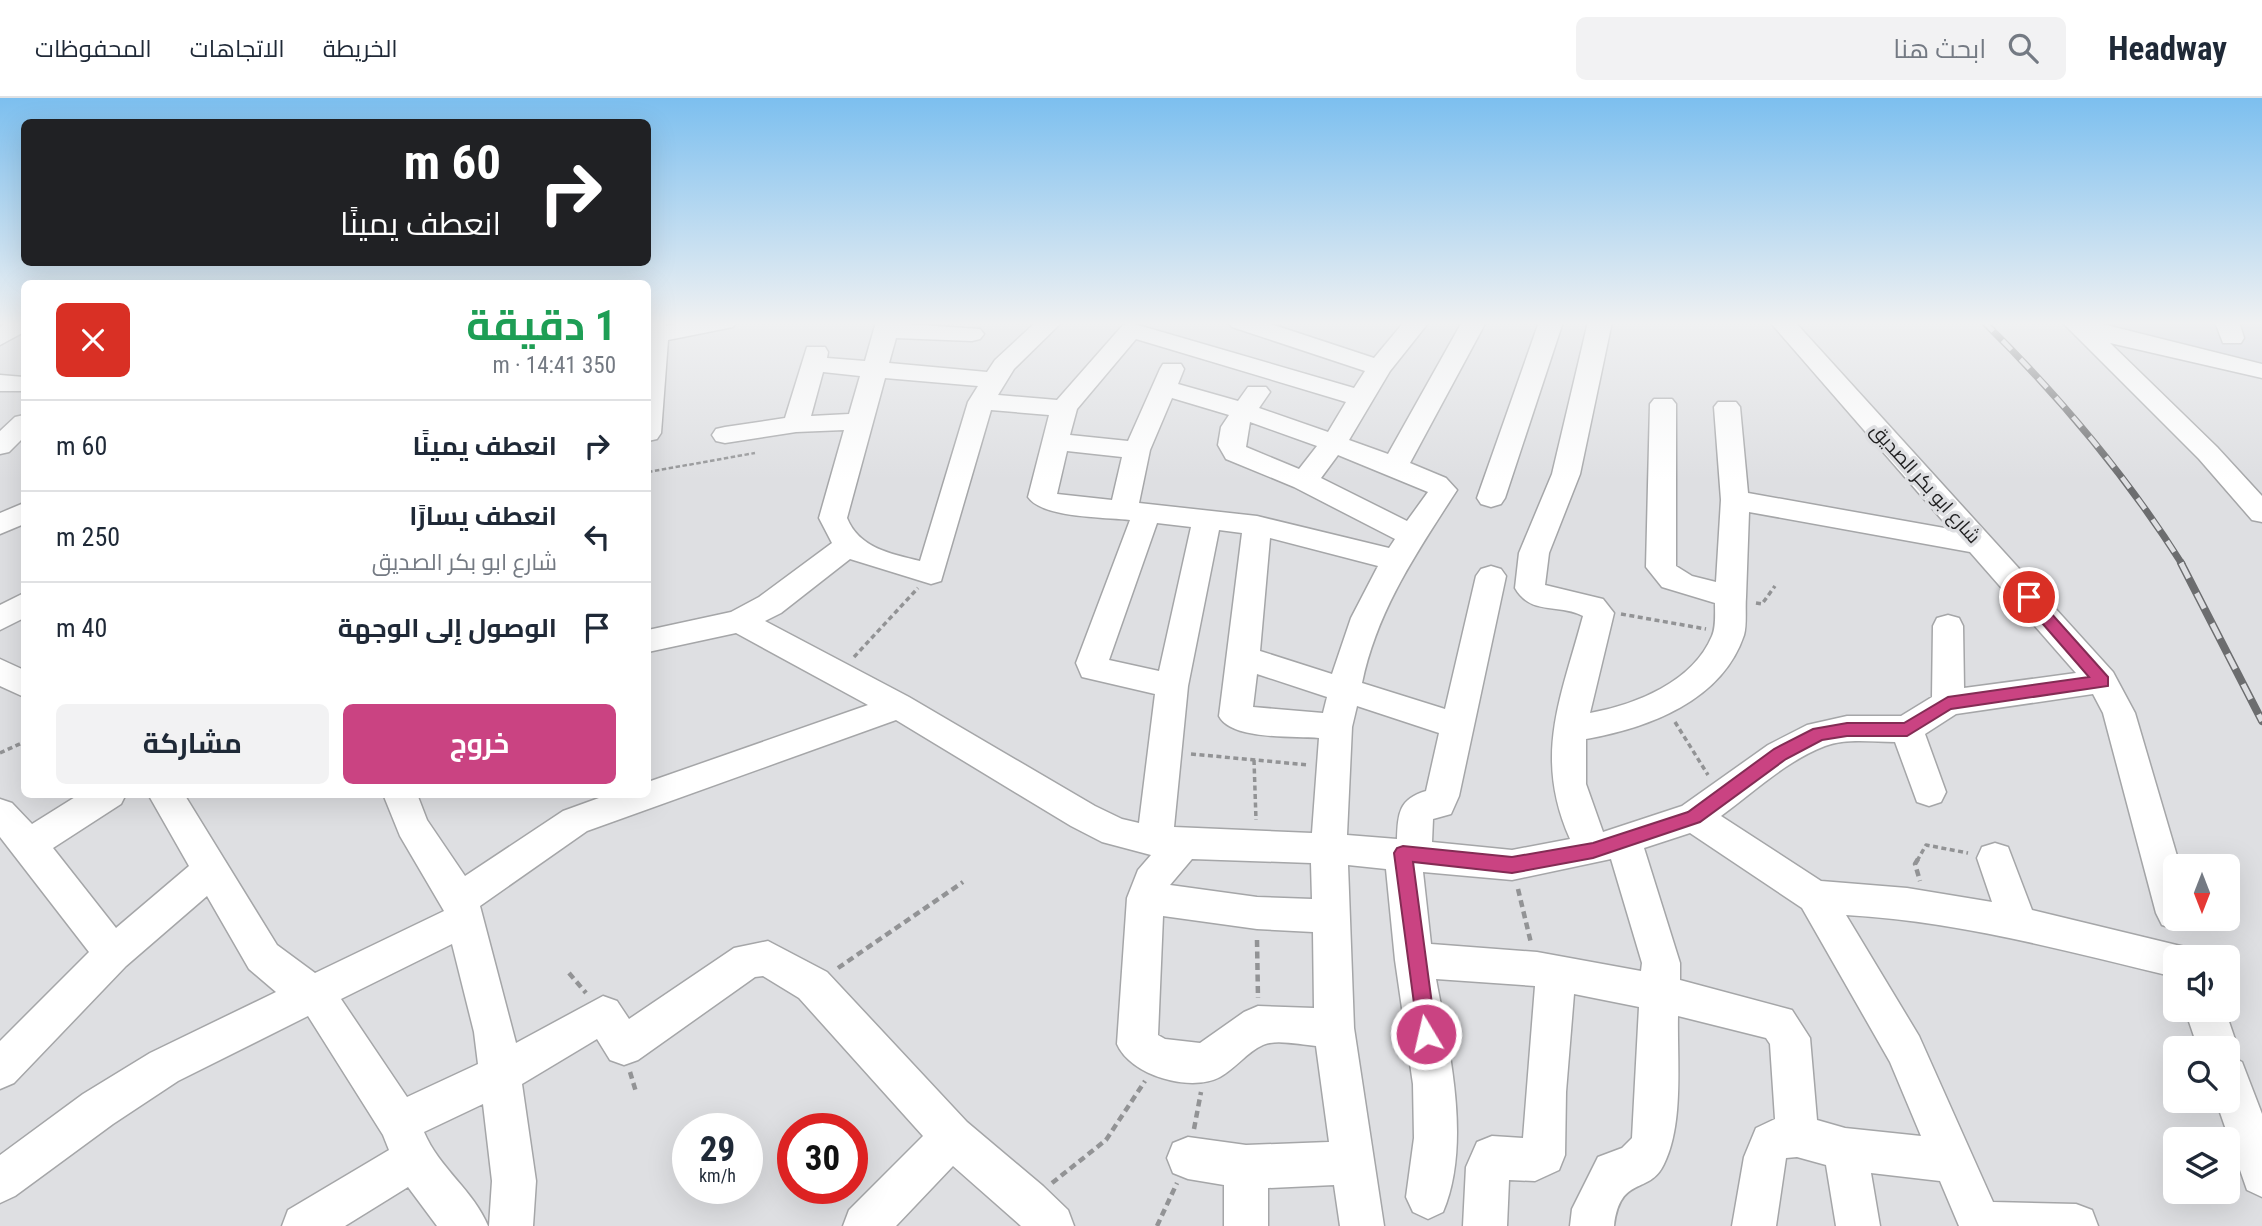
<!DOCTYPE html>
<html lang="ar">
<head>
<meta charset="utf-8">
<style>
	body { margin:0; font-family:"Roboto Condensed",Cairo,sans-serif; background:#f2f2f3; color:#1f2937; direction:rtl; height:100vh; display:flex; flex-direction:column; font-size:26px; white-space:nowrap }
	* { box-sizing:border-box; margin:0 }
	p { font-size:23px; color:#747a83 }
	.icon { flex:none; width:38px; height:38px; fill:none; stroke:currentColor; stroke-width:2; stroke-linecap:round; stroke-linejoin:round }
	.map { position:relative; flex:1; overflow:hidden; direction:ltr }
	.panel { position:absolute; left:21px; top:182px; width:630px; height:518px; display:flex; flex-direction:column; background:#fff; border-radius:10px; box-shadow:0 7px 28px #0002; direction:rtl }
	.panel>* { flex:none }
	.banner { position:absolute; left:21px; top:21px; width:630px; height:147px; border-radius:10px; box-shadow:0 7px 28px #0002; direction:rtl; background:#202124; color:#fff; overflow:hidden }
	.needle { width:46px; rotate:180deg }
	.buttons { position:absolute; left:2163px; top:756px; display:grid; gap:14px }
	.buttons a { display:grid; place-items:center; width:77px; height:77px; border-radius:10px; background:#fff; box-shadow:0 7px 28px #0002; font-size:35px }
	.speed { position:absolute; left:672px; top:1015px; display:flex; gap:14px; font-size:35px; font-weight:700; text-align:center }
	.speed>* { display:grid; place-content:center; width:91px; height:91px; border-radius:50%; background:#fff; box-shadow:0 7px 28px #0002; line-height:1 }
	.speed small { font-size:18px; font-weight:400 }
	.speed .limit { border:10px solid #d22; background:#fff; color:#111 }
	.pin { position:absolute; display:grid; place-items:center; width:60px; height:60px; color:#fff; margin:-30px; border:4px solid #fff; border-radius:50%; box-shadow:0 2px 7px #0007 }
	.me { position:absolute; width:77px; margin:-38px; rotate:351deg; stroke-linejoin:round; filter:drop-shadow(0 0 5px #0008) }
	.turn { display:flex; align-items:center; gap:24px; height:147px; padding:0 35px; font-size:32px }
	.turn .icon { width:91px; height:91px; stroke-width:2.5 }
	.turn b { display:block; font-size:49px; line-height:60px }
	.round { display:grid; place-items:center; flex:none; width:74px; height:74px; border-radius:10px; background:#f2f2f3 }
	.overview { display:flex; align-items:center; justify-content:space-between; height:119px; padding:0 35px }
	h1 { font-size:42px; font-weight:700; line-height:52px; color:#1e9e55 }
	.cta { display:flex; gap:14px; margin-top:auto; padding:14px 35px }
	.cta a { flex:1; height:80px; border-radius:10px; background:#ca4382; color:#fff; font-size:28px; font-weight:700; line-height:80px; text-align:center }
	.cta a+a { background:#f2f2f3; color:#1f2937 }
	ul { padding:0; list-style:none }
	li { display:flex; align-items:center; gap:21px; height:91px; padding:0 35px; border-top:2px solid #e0e1e3 }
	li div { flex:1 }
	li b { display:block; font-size:26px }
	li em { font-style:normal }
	header { display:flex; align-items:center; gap:42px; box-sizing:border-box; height:98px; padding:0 35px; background:#fff; border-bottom:2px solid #e0e1e3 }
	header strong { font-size:33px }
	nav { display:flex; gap:38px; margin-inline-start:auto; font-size:24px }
	.search { width:490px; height:63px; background:#f2f2f3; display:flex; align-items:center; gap:18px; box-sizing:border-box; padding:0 24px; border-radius:10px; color:#747a83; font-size:26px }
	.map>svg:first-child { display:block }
	.built { fill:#cfd2dc }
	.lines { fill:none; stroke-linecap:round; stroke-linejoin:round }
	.minor-casing { stroke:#a5a6a8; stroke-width:3 }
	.path-far2 { stroke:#929395; stroke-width:2.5; stroke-dasharray:4.5 2.5; stroke-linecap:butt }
	.path-far1 { stroke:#929395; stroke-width:3.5; stroke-dasharray:5 3.5; stroke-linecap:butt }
	.path { stroke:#929395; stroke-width:4.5; stroke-dasharray:7 4.5; stroke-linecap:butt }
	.minor { fill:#fff; fill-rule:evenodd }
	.rail-far1-casing { stroke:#6c6d6f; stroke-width:7 }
	.rail-casing { stroke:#6c6d6f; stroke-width:8 }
	.rail-far1 { stroke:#dedfe2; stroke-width:4.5; stroke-dasharray:13; stroke-linecap:butt }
	.rail { stroke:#dedfe2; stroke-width:5; stroke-dasharray:17; stroke-linecap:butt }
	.route { fill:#ca4382; stroke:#832c54; stroke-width:2 }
	.labels { text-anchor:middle; stroke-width:7; stroke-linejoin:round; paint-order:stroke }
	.street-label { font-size:19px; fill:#1f1f20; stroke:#dedfe2 }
</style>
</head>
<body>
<header>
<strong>Headway</strong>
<div class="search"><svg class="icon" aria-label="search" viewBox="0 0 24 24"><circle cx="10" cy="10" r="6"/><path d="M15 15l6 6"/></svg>ابحث هنا</div>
<nav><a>الخريطة</a><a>الاتجاهات</a><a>المحفوظات</a></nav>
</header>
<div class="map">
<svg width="2262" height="1128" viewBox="0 0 2262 1128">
	<rect width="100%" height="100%" fill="#dedfe2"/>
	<!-- built -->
	<path class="built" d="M2093 224H2262V269Z"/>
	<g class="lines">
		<!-- minor casing -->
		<g class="minor-casing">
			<path id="minor" d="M7 224H24V234L0 247V229Z
				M648 224H665L666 228 684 224H737L733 229 668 242 661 335 657 341 648 343Z
				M876 224 980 231 984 236 980 241 972 243 896 240 889 265 987 274 995 262 1036 224H1062L1014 271 998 297 1057 302 1123 227 1131 225 1354 290 1365 273 1232 229 1228 224H1265L1374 260 1404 224H1429L1390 273 1349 342 1388 356 1462 224H1486L1410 365 1446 380 1457 392C1417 454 1377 512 1362 585L1445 611 1476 478 1481 471 1491 468 1501 471 1506 478 1459 698 1451 716 1433 721 1432 744 1512 752 1570 741C1533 658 1561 600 1583 518 1559 505 1531 518 1515 490L1519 455 1552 376 1588 224H1612L1580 376 1549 455 1545 487 1603 501 1614 515 1590 615C1635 607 1693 584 1712 538 1716 529 1715 516 1715 505L1662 489 1646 469 1650 306 1654 301H1672L1676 306V468L1692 478 1716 484 1721 402 1714 309 1718 304H1736L1740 309 1748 395 1950 431 1770 224H1795L2113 574 2135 615 2180 768H2175V821H2191L2188 827 2175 831 2162 827 2156 815 2103 615 2093 596 1956 616 1925 636 1946 694 1941 704 1929 708 1917 704 1895 644C1873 644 1846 640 1825 648 1786 663 1754 694 1721 718L1821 783 1907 790 1992 804 1977 760 1982 749 1995 745 2008 749 2032 812 2189 850 2193 859H2175V879C2067 853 1957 823 1846 817L1919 938 1993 1104 2076 1106 2092 1112 2098 1128H1959L1940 1083 1871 1075 1880 1128H1836L1826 1067 1797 1059 1786 1060 1776 1128H1732L1744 1059 1756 1030 1775 1021 1770 946 1766 940 1678 918C1677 962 1684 1026 1664 1066 1649 1098 1620 1076 1614 1128H1570L1572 1111 1598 1059 1622 1050 1632 1040 1639 909 1574 896 1566 994 1565 1057 1559 1072 1535 1083 1509 1082 1507 1128H1463L1466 1069 1477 1044 1492 1038 1523 1040 1535 888 1436 881C1449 952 1472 1045 1443 1114L1428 1121 1413 1114 1406 1099 1414 1040 1413 986 1395 862 1386 771 1348 767 1354 930 1384 1128H1340L1334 1087 1268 1090V1128H1224V1087L1188 1081 1173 1075 1167 1060 1173 1045 1188 1039 1246 1047 1329 1044 1316 948C1302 947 1276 941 1263 947 1247 954 1235 971 1220 979 1190 995 1130 977 1117 946L1127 800 1138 772 1151 757 1102 744 1071 728 896 622 587 733 480 808 516 945 603 898 617 903 629 921 734 850 768 843 827 874 967 1024 1043 1088 1068 1112 1074 1128H1021L953 1068 896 1128H843L849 1112 923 1038 799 900 763 878 755 879 638 962 624 967 610 962 597 941 522 986 536 1083 533 1128H489L492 1083 483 1006 424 1034C439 1070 474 1093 488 1128H437L408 1089 345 1128H282L288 1112 389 1052 383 1037 308 918 178 983 113 1026 15 1098 0 1105V1057L83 996 150 955 276 894 249 871 207 798 126 868 14 985 0 991V943L89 854 0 739V701L12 705 32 726 80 696H126L121 706 53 750 116 830 189 768 148 696H184L277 847 315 875 444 813 400 738 383 696H417L427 722 465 778 563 713 610 696H648V684L868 607 736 535 648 554V532L731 514 759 499 832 445 819 420 844 332 796 334 725 345 716 343 712 337 716 331 725 329 785 320 807 249H825L828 254 827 260 865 263ZM1136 241 1346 304 1328 334 1259 310 1270 294 1266 289H1248L1238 303 1178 286 1184 271 1181 266H1163L1160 271 1128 343 1070 337 1077 311ZM823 274 860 278 849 316 811 318ZM885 280 978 288 968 304 920 463C891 456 859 450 847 420ZM1172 300 1229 317 1221 329 1218 347 1226 361 1294 389 1395 441 1389 450 1257 418 1139 405 1150 352ZM991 312 1049 317 1028 399C1042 420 1104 419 1130 422L1076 565 1082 579 1155 596 1139 725 1122 721 1095 708 909 599 765 523 781 515 850 461 931 486 941 483ZM1250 324 1317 348 1299 371 1246 349ZM1067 353 1122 359 1112 402 1057 396ZM1338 357 1428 394 1407 423 1321 380ZM1749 414 1970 454 2076 575 1964 590 1963 528 1959 520 1948 517 1937 520 1933 528 1932 599 1901 618H1847L1807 627 1768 647 1682 708 1603 734 1586 686V641C1648 630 1722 603 1744 537 1747 526 1745 511 1746 499 1747 471 1748 442 1749 414ZM1157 425 1191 429 1159 573 1109 562ZM1219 432 1242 435 1219 618C1231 642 1293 638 1319 640L1312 735 1174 729 1188 588ZM1270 440 1378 468 1351 520 1332 576 1260 553ZM1257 576 1327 599 1323 615 1253 609ZM1357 608 1439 635 1426 693C1399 701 1398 715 1397 741L1347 737 1352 629ZM1690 735 1802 810 1890 964 1921 1038 1845 1030 1817 1022 1810 940 1792 912 1680 882V865L1644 750ZM1192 761 1311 765 1312 801 1257 799 1170 787ZM1611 761 1642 865 1641 873 1537 854 1431 846 1423 774 1512 782ZM1163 818 1257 831 1313 834 1314 910 1258 908 1244 914 1200 945 1165 941 1158 937ZM452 846 474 934 478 966 407 999 341 901Z
				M1539 224H1563L1505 400 1501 406 1491 409 1481 406 1477 400Z
				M2062 224H2094L2262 266V280L2110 245 2217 349 2262 398V424L2252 422 2199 361Z
				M2215 224H2239L2244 240 2241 245H2223Z
				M0 277 24 279V293H0Z
				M24 317V339L9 354 0 356V333L15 319Z
				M24 405V426L0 436V415Z
				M24 495V520L0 532V507Z
				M0 561 24 572V599L0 588Z
				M2185 912H2225L2238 950 2234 960 2242 964 2262 1016V1099L2247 1092 2216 1003H2228V950H2198Z"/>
		</g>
		<!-- path-far2 -->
		<path class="path-far2" d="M648 374 755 355"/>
		<!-- path-far1 -->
		<path class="path-far1" d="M1756 505 1762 506 1775 488
			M1621 516 1706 531
			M854 559 918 490
			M1675 624 1708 677
			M0 655 24 644
			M1191 656 1309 667
			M1254 662 1256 722
			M1917 763 1926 747 1968 755"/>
		<!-- path -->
		<path class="path" d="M1918 761 1915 766 1920 783
			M1518 791 1531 845
			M1257 842 1258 900
			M838 870 963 784
			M569 875 586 895
			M630 974 636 994
			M1194 1031 1201 994
			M1052 1085 1106 1042 1145 983
			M1157 1128 1177 1085"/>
		<!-- minor -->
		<use href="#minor" class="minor"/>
		<!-- rail-far1 casing -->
		<g class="rail-far1-casing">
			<path id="rail-far1" d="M1984 224C2059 298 2126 377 2182 466"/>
		</g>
		<!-- rail casing -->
		<g class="rail-casing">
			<path id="rail" d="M2181 465 2262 623"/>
		</g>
		<!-- rail-far1 -->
		<use href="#rail-far1" class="rail-far1"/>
		<!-- rail -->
		<use href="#rail" class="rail"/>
	</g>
	<!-- sky -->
	<linearGradient id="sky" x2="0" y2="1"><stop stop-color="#7cbfef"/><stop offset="0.59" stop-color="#f0f1f2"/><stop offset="1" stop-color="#f0f1f2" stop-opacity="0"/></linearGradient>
	<rect width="2262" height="382" fill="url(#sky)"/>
	<!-- route -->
	<path class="route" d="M2029 494 2034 496 2108 579V588L1951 611 1907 638H1847L1822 642 1786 661 1700 724 1593 760 1512 775 1413 764 1436 936 1433 943 1426 946 1419 943 1394 755 1397 750 1403 748 1512 759 1593 745 1688 714 1774 651 1813 631 1847 625H1904L1948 599 2089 579 2023 503 2021 499Z"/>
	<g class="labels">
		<!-- street labels -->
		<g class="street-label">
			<text transform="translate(1926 385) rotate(48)" y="7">شارع ابو بكر الصديق</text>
		</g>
	</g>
</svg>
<div class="buttons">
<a><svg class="needle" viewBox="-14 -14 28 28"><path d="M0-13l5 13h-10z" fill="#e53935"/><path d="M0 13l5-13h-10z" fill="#747a83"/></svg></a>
<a><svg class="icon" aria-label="sound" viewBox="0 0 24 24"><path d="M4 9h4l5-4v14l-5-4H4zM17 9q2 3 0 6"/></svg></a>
<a><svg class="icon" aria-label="search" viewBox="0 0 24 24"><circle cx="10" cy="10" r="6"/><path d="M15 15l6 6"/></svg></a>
<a><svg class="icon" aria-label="layers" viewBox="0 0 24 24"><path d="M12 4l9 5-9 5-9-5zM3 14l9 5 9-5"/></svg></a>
</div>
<div class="speed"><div>29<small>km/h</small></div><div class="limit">30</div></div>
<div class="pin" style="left:2029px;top:499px;background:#d93025"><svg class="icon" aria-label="arrive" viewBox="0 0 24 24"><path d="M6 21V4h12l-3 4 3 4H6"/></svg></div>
<svg class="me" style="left:1426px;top:936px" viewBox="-20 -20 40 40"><circle r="17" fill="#ca4382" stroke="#fff" stroke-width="3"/><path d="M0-11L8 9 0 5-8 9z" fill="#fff"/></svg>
<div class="banner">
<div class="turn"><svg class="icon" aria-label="right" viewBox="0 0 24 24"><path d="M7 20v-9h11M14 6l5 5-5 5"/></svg><div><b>60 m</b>انعطف يمينًا</div></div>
</div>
<section class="panel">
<div class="overview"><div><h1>1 دقيقة</h1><p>350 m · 14:41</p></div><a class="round" style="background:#d93025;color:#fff"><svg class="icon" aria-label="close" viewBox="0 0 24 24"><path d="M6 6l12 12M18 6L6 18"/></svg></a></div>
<ul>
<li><svg class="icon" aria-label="right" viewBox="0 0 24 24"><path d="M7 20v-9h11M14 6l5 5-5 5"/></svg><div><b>انعطف يمينًا</b></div><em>60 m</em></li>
<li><svg class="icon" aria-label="left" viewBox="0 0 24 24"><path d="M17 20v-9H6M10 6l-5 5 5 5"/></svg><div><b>انعطف يسارًا</b><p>شارع ابو بكر الصديق</p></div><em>250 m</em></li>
<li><svg class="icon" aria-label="arrive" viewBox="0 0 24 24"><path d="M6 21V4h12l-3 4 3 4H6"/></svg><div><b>الوصول إلى الوجهة</b></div><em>40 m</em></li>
</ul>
<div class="cta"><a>خروج</a><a>مشاركة</a></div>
</section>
</div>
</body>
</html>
